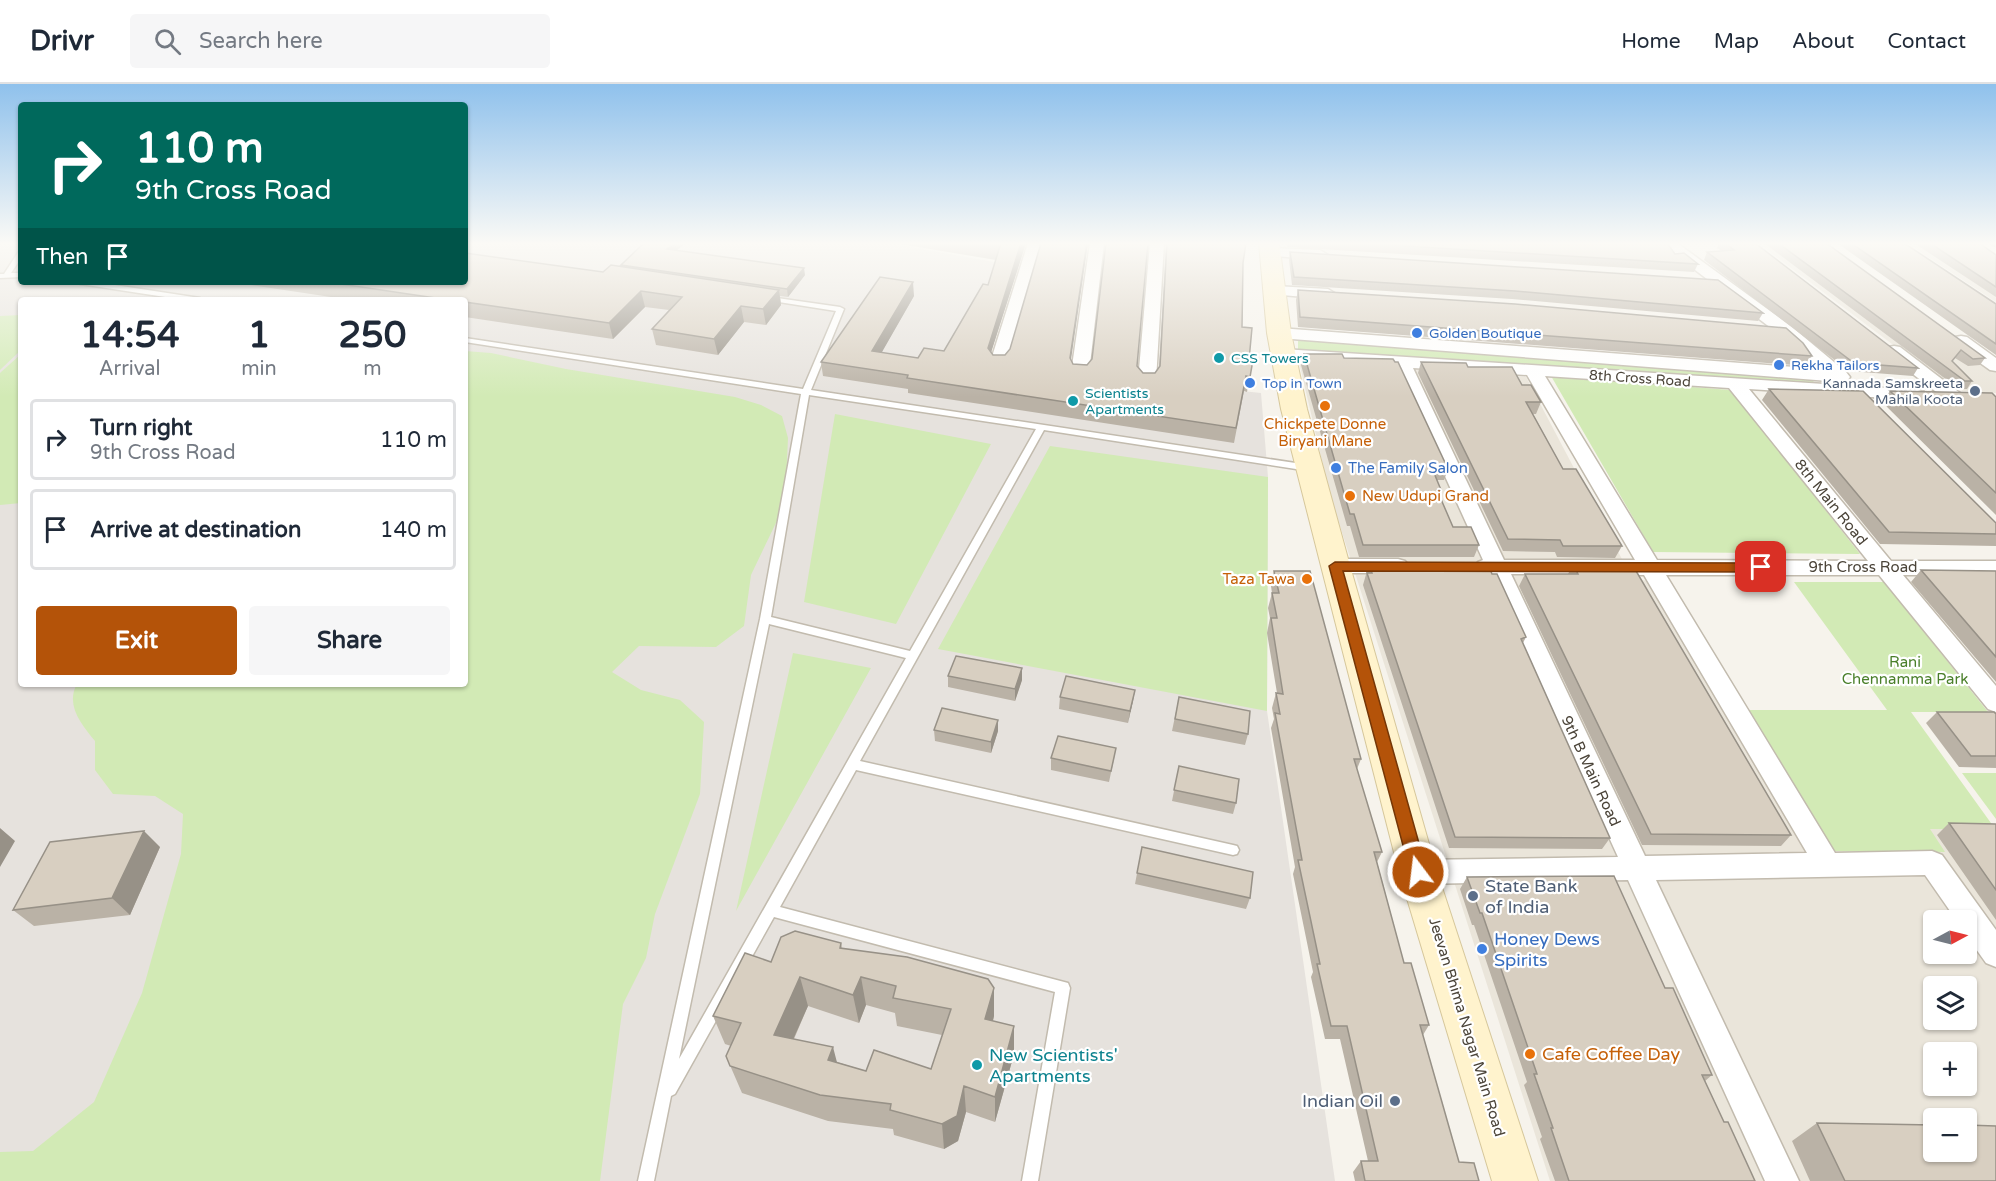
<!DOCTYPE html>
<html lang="en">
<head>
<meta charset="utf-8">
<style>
	body { margin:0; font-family:"Varela Round",sans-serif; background:#f6f6f7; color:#1f2937; height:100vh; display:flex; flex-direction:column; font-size:22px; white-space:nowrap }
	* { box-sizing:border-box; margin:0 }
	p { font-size:20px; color:#747a83 }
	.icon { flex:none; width:33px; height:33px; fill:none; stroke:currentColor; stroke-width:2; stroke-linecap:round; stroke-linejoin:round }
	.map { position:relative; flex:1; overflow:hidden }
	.side { position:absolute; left:18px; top:213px; width:450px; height:390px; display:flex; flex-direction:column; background:#fff; border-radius:6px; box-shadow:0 2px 4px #0004 }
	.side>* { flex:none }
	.guide { position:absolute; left:18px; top:18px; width:450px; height:183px; border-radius:6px; box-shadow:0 2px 4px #0004; background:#00695c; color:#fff; overflow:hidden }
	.needle { width:39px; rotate:83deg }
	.fabs { position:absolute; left:1923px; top:826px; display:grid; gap:12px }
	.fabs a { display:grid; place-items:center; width:54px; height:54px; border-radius:6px; background:#fff; box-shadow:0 2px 4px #0004; font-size:30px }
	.pin { position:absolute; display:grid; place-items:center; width:51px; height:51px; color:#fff; margin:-26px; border-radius:12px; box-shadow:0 3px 9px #0006 }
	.me { position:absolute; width:66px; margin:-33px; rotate:345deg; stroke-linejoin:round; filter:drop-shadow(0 0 4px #0008) }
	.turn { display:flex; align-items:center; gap:21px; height:126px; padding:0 18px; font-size:27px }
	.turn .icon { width:78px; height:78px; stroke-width:2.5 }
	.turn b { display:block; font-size:42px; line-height:51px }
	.then { display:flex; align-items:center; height:57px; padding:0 18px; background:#0003; gap:12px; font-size:22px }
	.eta { display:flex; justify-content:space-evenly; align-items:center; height:102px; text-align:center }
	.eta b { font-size:36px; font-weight:700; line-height:42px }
	.cta { display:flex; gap:12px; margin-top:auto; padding:12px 18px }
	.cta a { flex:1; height:69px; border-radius:6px; background:#b45309; color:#fff; font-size:24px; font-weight:700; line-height:69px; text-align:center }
	.cta a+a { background:#f6f6f7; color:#1f2937 }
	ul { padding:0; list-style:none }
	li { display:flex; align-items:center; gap:18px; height:81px; margin:0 12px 9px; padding:0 6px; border:3px solid #e0e1e3; border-radius:6px }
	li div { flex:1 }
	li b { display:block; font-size:22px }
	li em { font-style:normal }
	header { display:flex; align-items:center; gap:36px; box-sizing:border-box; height:84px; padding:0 30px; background:#fff; border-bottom:2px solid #e0e1e3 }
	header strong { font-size:28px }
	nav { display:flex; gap:33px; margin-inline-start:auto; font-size:21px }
	.search { width:420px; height:54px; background:#f6f6f7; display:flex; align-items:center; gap:15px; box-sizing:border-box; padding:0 21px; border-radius:6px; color:#747a83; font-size:22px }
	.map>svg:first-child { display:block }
	.residential { fill:#eae5da; fill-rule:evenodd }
	.industrial { fill:#e6e2dd; fill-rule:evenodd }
	.green { fill:#d2eab5 }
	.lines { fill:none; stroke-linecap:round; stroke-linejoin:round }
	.service-casing { stroke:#c2bbae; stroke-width:3 }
	.minor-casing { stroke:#c2bbae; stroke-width:3 }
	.secondary-casing { stroke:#d6c79b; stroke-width:2 }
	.service { fill:#fff; fill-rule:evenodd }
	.minor { fill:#fff; fill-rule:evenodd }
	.secondary { fill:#fff3cd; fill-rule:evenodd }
	.wall { fill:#bab2a6; fill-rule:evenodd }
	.shaded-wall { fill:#979187 }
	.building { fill:#d8cfc1; stroke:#979187; stroke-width:1.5; fill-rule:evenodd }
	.route { fill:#b45309; stroke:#753606; stroke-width:1.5 }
	.shop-dot { fill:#3f7fe0; stroke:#fff; stroke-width:2 }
	.culture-dot { fill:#0f9aa8; stroke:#fff; stroke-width:2 }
	.service-dot { fill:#5c6f8a; stroke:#fff; stroke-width:2 }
	.food-dot { fill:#e8710a; stroke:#fff; stroke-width:2 }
	.labels { text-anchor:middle; stroke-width:4.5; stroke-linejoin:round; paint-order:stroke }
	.far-shop-label { font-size:14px; fill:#366cbe; stroke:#fff; text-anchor:start }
	.far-culture-label { font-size:14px; fill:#0d838f; stroke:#fff; text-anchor:start }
	.far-street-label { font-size:14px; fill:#4b4439; stroke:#fff }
	.far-service-label { font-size:14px; fill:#4e5e75; stroke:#fff; text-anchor:end }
	.food-label { font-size:15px; fill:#c56008; stroke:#fff }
	.shop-label { font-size:15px; fill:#366cbe; stroke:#fff; text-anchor:start }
	.street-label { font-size:15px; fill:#4b4439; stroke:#fff }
	.park-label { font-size:15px; fill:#4a7f2a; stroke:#fff }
	.near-service-label { font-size:18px; fill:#4e5e75; stroke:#fff; text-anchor:start }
	.near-shop-label { font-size:18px; fill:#366cbe; stroke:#fff; text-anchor:start }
	.near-food-label { font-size:18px; fill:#c56008; stroke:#fff; text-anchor:start }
	.near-culture-label { font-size:18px; fill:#0d838f; stroke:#fff; text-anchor:start }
</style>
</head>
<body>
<header>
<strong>Drivr</strong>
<div class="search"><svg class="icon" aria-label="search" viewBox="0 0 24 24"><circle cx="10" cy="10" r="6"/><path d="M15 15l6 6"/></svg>Search here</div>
<nav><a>Home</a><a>Map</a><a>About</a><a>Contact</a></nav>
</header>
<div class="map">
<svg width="1996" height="1097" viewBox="0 0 1996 1097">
	<rect width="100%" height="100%" fill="#f6f3ec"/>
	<!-- residential -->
	<path class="residential" d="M1758 159H1816L1996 287V309L1953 306Z
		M1907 159H1968L1996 176V218Z
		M1299 278 1526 293 1633 496 1664 497 1827 767 1944 768 1929 745 1996 746V1097H1550L1330 411ZM1934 837H1966V870H1934ZM1934 903H1966V936H1934ZM1934 969H1966V1002H1934ZM1934 1035H1966V1068H1934Z"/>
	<!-- industrial -->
	<path class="industrial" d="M0 159H21V198H465V159H684L700 163 705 159H888L1005 180 948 271 1035 285 1261 309 1268 393 1267 627 1335 1097H0ZM21 216H465V600H21Z"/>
	<!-- green -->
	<path class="green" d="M21 231V266L0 286V232Z
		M1298 255 1809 293 1819 303 1298 266Z
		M465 267 491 269 566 285 735 313 761 321 782 332 788 354 785 420 751 491 744 542 716 563 639 562 612 588 641 606 680 616 704 638 700 710 655 830 646 874 623 920 600 1097H0V1068L33 1067 94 1018 142 909 181 770 183 730 155 712 113 710 95 686V657C82 641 65 621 77 600H465Z
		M21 270V419L0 421V289Z
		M1551 292 1731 306 1860 470 1653 468Z
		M835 330 991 360 896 540 804 518Z
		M1050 362 1268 393 1267 627 938 565Z
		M1794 498H1884L1988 628H1911L1996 746 1930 745 1945 768 1827 767 1742 626H1887Z
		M793 569 871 584 736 827Z
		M1962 689H1996V735Z"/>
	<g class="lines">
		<!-- service casing -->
		<g class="service-casing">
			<path id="service" d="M21 166V174L11 189H21V193L0 194V190H4L19 167Z
				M76 198H95L200 214 204 216H185L80 200Z
				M763 212 840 223 844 225 811 306 1309 381 1313 384 1309 387 1044 346 860 677 1233 761 1237 762 1239 766 1237 770 1233 771 856 686 780 823 1068 899 1070 904 1038 1097H1022L1055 908 774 833 675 1010 671 1012 654 1097H638L760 535 801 310 465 258V254L803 305 836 227 766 216 762 214ZM809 311 1036 345 910 567 771 533ZM769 540 906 574 679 975Z"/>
		</g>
		<!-- minor casing -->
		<g class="minor-casing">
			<path id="minor" d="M1028 159H1042L1008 279 1005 283H993L990 279Z
				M1090 159H1104L1089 289 1086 293H1074L1071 289Z
				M1150 159H1164L1156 297 1153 301H1141L1138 297Z
				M1660 159H1677L1792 243 1846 288 1850 293 1847 297 1841 298 1279 254 1271 249 1279 244 1821 285 1780 251Z
				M1269 164 1320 166 1328 171 1320 176 1264 171 1262 168Z
				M1275 202 1328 205 1336 210 1328 215 1269 210 1267 207Z
				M1961 252 1967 253 1996 274V287L1990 286 1955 261 1953 257 1955 253Z
				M1894 262 1900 263 1960 309 1963 313 1960 317H1948L1888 271 1886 267 1888 263Z
				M1283 265 1917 306 1923 307 1926 311 1923 315 1917 316 1749 305 1891 477H1996V491H1903L1996 602V628L1988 625 1879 491H1666L1835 769 1932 767 1942 771 1996 846V883L1986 879 1966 851V837H1957L1925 791 1656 796 1799 1097H1765L1628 796 1418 800 1408 796 1404 788 1408 780 1418 776 1618 773 1489 490 1478 488 1474 483 1478 478 1483 476 1395 282 1277 274 1275 270 1277 266ZM1413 284 1527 291 1635 476H1504ZM1545 292 1729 304 1868 477 1657 476ZM1511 490 1644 491 1807 769 1645 772Z
				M1335 475H1398L1405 477 1409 482 1405 487 1398 489H1335L1328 487 1324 482 1328 477Z"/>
		</g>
		<!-- secondary casing -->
		<g class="secondary-casing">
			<path id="secondary" d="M1259 159H1279L1291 249 1307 325 1350 482 1437 788 1538 1097H1492L1399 788 1281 325 1267 249Z"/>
		</g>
		<!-- service -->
		<use href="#service" class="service"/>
		<!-- minor -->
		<use href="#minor" class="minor"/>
		<!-- secondary -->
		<use href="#secondary" class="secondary"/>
	</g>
	<!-- wall -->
	<path class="wall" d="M686 159 677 166 805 191 788 213 780 212 781 221 766 241 744 238 718 271 656 261 652 245 669 226 645 223 613 255 465 233V216H351L231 198H465L603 188 621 183V181Z
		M894 159H1026L991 268 993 271 1071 276 1073 280 1137 282 1143 289H1155L1159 284 1166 159H1246L1243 179 1242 243 1249 276H1253L1247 308 1244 307 1234 359 908 309V305L823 292 821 278 914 212 881 269 918 274 944 267 988 201 996 176Z
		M1287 159H1667L1675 170 1698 180 1694 188 1287 163Z
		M1719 159H1755L1918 284 1913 292 1849 287 1704 176 1707 168 1722 167 1717 164Z
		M1764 159H1826L1985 274 1980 281 1968 282 1955 274 1952 277 1972 297 1967 305H1959Z
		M1837 159H1904L1996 220V271Z
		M1914 159H1979L1996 171V213Z
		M1987 159H1996V164Z
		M1290 168 1763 229 1758 237 1512 215 1292 201 1289 176Z
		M1298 206 1812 272 1806 282 1298 243 1296 216Z
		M1304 270 1344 274 1448 385 1444 396H1436L1441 406 1439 410 1453 443 1479 461 1474 473H1359L1350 442H1347L1301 281Z
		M1421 278 1468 283 1522 301 1541 318 1536 330H1533L1563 385 1622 462 1615 474 1557 473 1555 468 1503 467 1418 289Z
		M1769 305 1996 439V462L1880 460 1762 316Z
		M1890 307 1996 313V431L1882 318Z
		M1369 480 1492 490 1526 553 1523 559 1610 754 1602 765 1449 764 1363 501Z
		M1573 480 1791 751 1781 762 1642 761 1519 502 1525 490H1568Z
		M1921 486 1996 487V598L1911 498Z
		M1274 487 1361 675 1357 685 1382 768 1377 778 1404 879 1429 941 1423 951 1459 1078 1479 1097H1355L1353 1088 1361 1077H1368L1340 955H1325L1311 893 1313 888 1293 790 1295 783 1271 644 1274 635 1272 624 1276 609H1277L1267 549 1270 534 1268 524 1272 509 1271 502Z
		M1022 584V596L1015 617 948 603V592Z
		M1135 606 1128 639 1059 625 1060 613Z
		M1179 613 1248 650 1245 661 1172 647Z
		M1937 628 1996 630V684L1959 683 1926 639Z
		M934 646 998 647 991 669 935 657Z
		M1116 664 1114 675 1109 698 1051 686V674Z
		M1179 682 1236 719 1233 730 1172 717Z
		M1949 739 1996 740V836L1937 751Z
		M160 763 130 831 34 842 13 826Z
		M1142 763 1250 814 1246 825 1135 800Z
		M1467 793 1665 904 1712 991 1705 997 1724 1038 1755 1097H1555L1540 1055 1542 1053 1524 1001 1527 998 1474 841H1472L1460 805Z
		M841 859 842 864 994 904V932L993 937 1014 942V970L995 1038 966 1028 958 1057 944 1065 894 1051 893 1045 828 1037 742 1009 726 972 731 962 725 960 713 932 771 878ZM866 921 895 929 897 942 942 951 931 985 866 987 837 978 794 955 808 922 859 939Z
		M1817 1039 1996 1097H1810L1792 1057Z"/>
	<!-- shaded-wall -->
	<path class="shaded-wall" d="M675 159H686L669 172 667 165Z
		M1021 159H1026L988 278V264Z
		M1087 159H1088L1069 289 1070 274Z
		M804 184 805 191 788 213 787 205Z
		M913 198 914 212 874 282 872 267Z
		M779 206 781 221 766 241 763 225Z
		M641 207 645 223 613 255 609 239Z
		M741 222 744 238 718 271 714 255Z
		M1022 584V596L1015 617V605Z
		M1135 606 1133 617 1128 639 1130 627Z
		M998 636V647L991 669V658Z
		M0 744 15 757 0 783Z
		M144 747 160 763 130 831 112 814Z
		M800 893 808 922 783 978 774 951Z
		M861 893 866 921 859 939 853 911Z
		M994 904V932L986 963 985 935Z
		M1014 942V970L995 1038V1013Z
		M833 963 840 990 828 976Z
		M964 1002 966 1028 958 1057 944 1065 942 1040Z"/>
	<!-- building -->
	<path class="building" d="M644 159H675L667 165 804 184 787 205 621 181Z
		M980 159H1021L988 264 993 271H1005L1010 265 1041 159H1087L1070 274 1073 280 1087 281 1092 275 1106 159H1148L1137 282 1143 289H1155L1160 282 1167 159H1246L1243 179 1242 243 1252 244 1249 276H1253L1250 293 1246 292 1236 344 907 294 908 291 821 278 880 193 913 198 872 267 918 274 924 264 944 267 983 200 988 201 1000 162Z
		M1356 159H1667L1675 170 1684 169 1698 180Z
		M1725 159H1755L1918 284 1854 279 1707 168 1734 166Z
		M1778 159H1826L1985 274 1973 275 1961 266 1952 277 1972 297H1965Z
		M1851 159H1904L1996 220V260Z
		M1930 159H1979L1996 171V203Z
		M1290 168 1718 196 1763 229 1515 207 1294 193Z
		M465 169 603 188 611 181 779 206 763 225 741 222 714 255 652 245 682 213 641 207 609 239 465 218V216H449L327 198H465Z
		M1298 206 1515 220 1786 244 1803 259 1812 272 1300 233Z
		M1304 270H1342L1344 274 1393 275 1395 278H1398L1448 385 1432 384 1441 406H1437L1453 443H1471L1479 461H1363L1354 430H1350Z
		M1421 278 1466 279 1468 283H1512L1522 301H1531L1541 318H1526L1563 385H1576L1622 462H1563L1560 456 1508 455Z
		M1769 305 1863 307 1996 439V450L1889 448Z
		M1890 307 1992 309 1996 313V409Z
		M1369 480H1488L1492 490H1497L1526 553 1521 555 1610 754 1455 753 1367 489H1372Z
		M1573 480H1632L1791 751 1651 750 1525 490H1578Z
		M1921 486 1996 487V573Z
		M1274 487H1310L1361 675H1354L1382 768H1374L1404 879H1411L1429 941H1420L1459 1078 1474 1079 1479 1097H1365L1361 1077H1378L1347 942H1331L1317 880H1320L1298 776H1302L1275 629 1280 630 1276 609 1283 610 1271 534H1277L1272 509H1279Z
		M956 572 1022 584 1015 605 948 592Z
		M1066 592 1135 606 1130 627 1060 613Z
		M1179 613 1250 627 1248 650 1175 635Z
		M942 624 998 636 991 658 934 646Z
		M1937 628H1994L1996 630V672H1971Z
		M1058 652 1116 664 1111 687 1051 674Z
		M1179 682 1239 695 1236 719 1174 706Z
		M1949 739 1996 740V806Z
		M144 747 112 814 13 826 50 758Z
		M1142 763 1253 788 1250 814 1137 789Z
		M1614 792 1665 904H1673L1712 991H1702L1724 1038H1728L1755 1097H1569L1551 1044H1553L1534 990H1537L1482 829H1480L1467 793Z
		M795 847 841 859 840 864 907 873 988 895 994 904 985 935 1014 942 995 1013 964 1002 957 1032 942 1040 890 1026 891 1020 820 1011 730 982 726 972 741 939 713 932 745 869 771 878 781 853ZM800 893 853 911 861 893 896 902 893 914 951 925 931 985 874 966 866 987 828 976 833 963 774 951Z
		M1817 1039 1934 1041V1068H1966V1041L1996 1042V1097H1845Z"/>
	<!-- sky -->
	<linearGradient id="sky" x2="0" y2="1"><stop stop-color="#8fc1ec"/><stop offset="0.51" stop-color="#fbfaf6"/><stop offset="1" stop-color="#fbfaf6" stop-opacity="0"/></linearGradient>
	<rect width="1996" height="313" fill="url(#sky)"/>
	<!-- route -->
	<path class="route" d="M1335 478 1761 479 1768 483 1761 488 1343 487 1427 788 1424 793 1418 795 1413 793 1410 788 1329 482Z"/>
	<!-- markers -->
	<g class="shop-dot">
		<circle cx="1417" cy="249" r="6"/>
		<circle cx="1779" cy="281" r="6"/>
		<circle cx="1250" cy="299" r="6"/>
		<circle cx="1336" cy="384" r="6"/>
		<circle cx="1482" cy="865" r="6"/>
	</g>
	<g class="culture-dot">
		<circle cx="1219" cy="274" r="6"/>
		<circle cx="1073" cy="317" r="6"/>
		<circle cx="977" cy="981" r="6"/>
	</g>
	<g class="service-dot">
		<circle cx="1975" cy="307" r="6"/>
		<circle cx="1473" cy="812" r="6"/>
		<circle cx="1395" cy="1017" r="6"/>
	</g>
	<g class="food-dot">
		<circle cx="1325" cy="322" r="6"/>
		<circle cx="1350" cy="412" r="6"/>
		<circle cx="1307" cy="495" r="6"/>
		<circle cx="1530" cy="970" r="6"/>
	</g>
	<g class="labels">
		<!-- far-shop labels -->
		<g class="far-shop-label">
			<text x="1429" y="254">Golden Boutique</text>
			<text x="1791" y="286">Rekha Tailors</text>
			<text x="1262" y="304">Top in Town</text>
		</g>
		<!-- far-culture labels -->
		<g class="far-culture-label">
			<text x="1231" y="279">CSS Towers</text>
			<text x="1085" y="314">Scientists<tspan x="1085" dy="16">Apartments</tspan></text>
		</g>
		<!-- far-street labels -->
		<g class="far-street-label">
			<text transform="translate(1640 294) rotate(4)" y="5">8th Cross Road</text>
		</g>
		<!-- far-service labels -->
		<g class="far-service-label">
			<text x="1963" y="304">Kannada Samskreeta<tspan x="1963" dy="16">Mahila Koota</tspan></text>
		</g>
		<!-- food labels -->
		<g class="food-label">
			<text x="1325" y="345">Chickpete Donne<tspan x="1325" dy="17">Biryani Mane</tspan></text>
			<text x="1362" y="417" text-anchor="start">New Udupi Grand</text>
			<text x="1295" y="500" text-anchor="end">Taza Tawa</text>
		</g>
		<!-- shop labels -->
		<g class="shop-label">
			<text x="1348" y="389">The Family Salon</text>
		</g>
		<!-- street labels -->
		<g class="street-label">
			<text transform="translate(1831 418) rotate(51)" y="5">8th Main Road</text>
			<text x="1863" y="488">9th Cross Road</text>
			<text transform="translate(1591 687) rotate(65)" y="5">9th B Main Road</text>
			<text transform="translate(1467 943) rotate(73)" y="5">Jeevan Bhima Nagar Main Road</text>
		</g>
		<!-- park labels -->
		<g class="park-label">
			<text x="1905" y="583">Rani<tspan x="1905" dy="17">Chennamma Park</tspan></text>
		</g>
		<!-- near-service labels -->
		<g class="near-service-label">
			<text x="1485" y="808">State Bank<tspan x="1485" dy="21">of India</tspan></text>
			<text x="1383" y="1023" text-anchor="end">Indian Oil</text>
		</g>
		<!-- near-shop labels -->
		<g class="near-shop-label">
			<text x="1494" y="861">Honey Dews<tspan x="1494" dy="21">Spirits</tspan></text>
		</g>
		<!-- near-food labels -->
		<g class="near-food-label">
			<text x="1542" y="976">Cafe Coffee Day</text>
		</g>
		<!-- near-culture labels -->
		<g class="near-culture-label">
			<text x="989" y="977">New Scientists'<tspan x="989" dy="21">Apartments</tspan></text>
		</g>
	</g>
</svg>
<div class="fabs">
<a><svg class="needle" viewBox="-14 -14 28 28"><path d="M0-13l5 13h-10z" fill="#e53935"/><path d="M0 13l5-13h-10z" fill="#747a83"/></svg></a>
<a><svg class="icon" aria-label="layers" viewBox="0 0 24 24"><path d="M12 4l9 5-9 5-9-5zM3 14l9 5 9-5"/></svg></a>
<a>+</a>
<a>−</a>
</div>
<div class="pin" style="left:1761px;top:483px;background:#d93025"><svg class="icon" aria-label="arrive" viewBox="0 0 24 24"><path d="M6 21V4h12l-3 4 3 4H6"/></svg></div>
<svg class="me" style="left:1418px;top:788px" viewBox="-20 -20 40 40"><circle r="17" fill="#b45309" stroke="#fff" stroke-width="3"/><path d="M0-11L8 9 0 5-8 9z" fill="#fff"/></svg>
<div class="guide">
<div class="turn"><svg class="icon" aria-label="right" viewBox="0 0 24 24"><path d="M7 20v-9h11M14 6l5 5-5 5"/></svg><div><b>110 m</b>9th Cross Road</div></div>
<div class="then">Then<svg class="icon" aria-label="arrive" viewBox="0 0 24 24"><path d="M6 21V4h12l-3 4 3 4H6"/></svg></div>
</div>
<section class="side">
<div class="eta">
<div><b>14:54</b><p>Arrival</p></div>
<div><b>1</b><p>min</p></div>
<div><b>250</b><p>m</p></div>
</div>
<ul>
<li><svg class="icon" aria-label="right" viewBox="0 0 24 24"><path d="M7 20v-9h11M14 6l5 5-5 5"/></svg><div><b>Turn right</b><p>9th Cross Road</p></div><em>110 m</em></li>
<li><svg class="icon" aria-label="arrive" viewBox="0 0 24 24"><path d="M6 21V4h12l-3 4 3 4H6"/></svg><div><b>Arrive at destination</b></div><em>140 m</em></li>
</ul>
<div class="cta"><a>Exit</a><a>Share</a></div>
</section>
</div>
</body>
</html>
